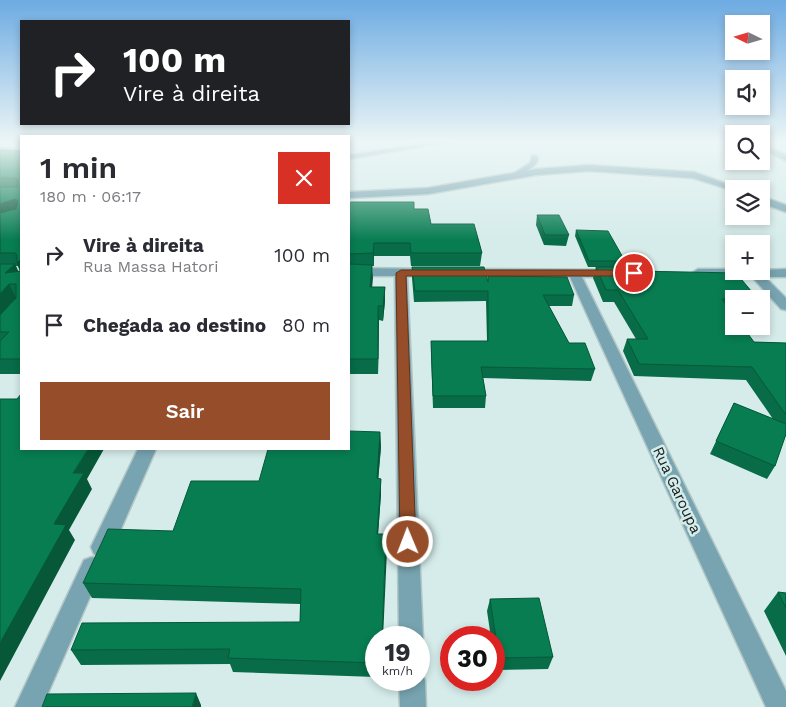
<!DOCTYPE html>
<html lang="pt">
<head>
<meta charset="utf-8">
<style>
	body { margin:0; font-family:"Work Sans",sans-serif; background:#f2f2f3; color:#2b2b33; height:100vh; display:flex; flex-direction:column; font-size:19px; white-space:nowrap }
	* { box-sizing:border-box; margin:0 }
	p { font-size:16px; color:#7c7c81 }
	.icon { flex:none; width:28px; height:28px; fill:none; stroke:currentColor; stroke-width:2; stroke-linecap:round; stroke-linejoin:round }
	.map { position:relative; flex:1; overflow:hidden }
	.sheet { position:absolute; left:20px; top:135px; width:330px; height:315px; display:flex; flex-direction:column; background:#fff; border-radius:0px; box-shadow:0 2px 8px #0003 }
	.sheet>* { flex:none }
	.hud { position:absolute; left:20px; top:20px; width:330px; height:105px; border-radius:0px; box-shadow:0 2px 8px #0003; background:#202124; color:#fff; overflow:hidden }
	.needle { width:32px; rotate:275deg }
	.fabs { position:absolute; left:725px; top:15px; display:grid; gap:10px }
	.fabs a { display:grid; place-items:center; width:45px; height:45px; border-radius:0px; background:#fff; box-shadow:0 2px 8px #0003; font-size:25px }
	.speed { position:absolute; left:365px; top:626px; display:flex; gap:10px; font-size:25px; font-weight:700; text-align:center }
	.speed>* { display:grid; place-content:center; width:65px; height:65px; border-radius:50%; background:#fff; box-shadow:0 2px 8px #0003; line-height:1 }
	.speed small { font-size:12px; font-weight:400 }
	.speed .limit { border:8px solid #d22; background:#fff; color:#111 }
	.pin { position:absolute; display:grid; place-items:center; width:42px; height:42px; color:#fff; margin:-21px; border:2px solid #fff; border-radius:50%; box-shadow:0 1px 5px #0007 }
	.me { position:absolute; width:55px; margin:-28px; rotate:359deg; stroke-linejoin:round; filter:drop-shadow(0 0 4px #0008) }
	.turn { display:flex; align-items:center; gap:18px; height:105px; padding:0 20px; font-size:22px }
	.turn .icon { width:65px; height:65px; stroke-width:2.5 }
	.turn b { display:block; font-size:35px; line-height:42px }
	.round { display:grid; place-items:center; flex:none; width:52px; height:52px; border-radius:0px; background:#f2f2f3 }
	.headline { display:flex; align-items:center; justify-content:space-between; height:85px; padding:0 20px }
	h1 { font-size:30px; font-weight:600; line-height:38px }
	.cta { display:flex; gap:10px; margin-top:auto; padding:10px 20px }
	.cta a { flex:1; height:58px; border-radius:0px; background:#954e29; color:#fff; font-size:20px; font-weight:600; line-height:58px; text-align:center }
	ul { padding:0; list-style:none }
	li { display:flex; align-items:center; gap:15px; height:70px; padding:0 20px }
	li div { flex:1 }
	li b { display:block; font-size:19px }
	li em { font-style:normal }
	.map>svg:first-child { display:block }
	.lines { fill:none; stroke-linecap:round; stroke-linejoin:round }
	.lane-casing { stroke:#b3c7c6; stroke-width:3 }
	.street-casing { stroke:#b3c7c6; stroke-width:3 }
	.lane { fill:#77a4b0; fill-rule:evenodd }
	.street { fill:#77a4b0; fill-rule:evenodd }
	.wall { fill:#076c47; fill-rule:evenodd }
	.shaded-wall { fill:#065839 }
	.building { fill:#087d52; stroke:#065839 }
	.route { fill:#954e29; stroke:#61331b }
	.labels { text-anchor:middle; stroke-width:5; stroke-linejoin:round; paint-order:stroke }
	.near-street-label { font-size:15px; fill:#182020; stroke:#d5ecea }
</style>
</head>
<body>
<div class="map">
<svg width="786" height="707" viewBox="0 0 786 707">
	<rect width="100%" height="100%" fill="#d5ecea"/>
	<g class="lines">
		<!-- lane casing -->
		<g class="lane-casing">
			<path id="lane" d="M442 141H455L349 159V155Z
				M532 155 537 156 538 160C534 168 519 178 511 177V175L530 163Z"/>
		</g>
		<!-- street casing -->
		<g class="street-casing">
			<path id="street" d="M761 143 786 155V161L761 148Z
				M0 147 21 150V154L0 151Z
				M589 165 694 172 741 189H734V191L693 178 589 171 536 175 428 194 349 198V192L428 188 536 169Z
				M761 196 786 205V212L761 203Z
				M349 268 432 269 438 273 432 277 407 276 423 638 419 647V638H399L395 276H349Z
				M465 269 619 270 621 273 615 277H582L786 691V707H766L570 277 461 276 459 273Z
				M698 269H734V271L786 269V277H765L786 298V310L781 309 752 277 694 276 692 273Z
				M138 449H156L110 554 102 556 94 554 91 547Z
				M92 557 100 560 103 567 42 707H15L84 560Z
				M419 670 421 671 425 680 426 707H400L399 680H419Z"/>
		</g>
		<!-- lane -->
		<use href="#lane" class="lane"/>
		<!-- street -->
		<use href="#street" class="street"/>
	</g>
	<!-- wall -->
	<path class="wall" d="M0 150 21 151V374H0ZM16 266H18L20 271H18Z
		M349 202 414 209 431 224 482 253 480 266H411L410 256H374V266H372V287H385V301L383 321 379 320 378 374H349Z
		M537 215 569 235 566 246 544 245 536 225Z
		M576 230 625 261 623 267H588L575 236Z
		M412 267 487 280 574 295 572 306H549L569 343 595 369 591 381 483 378 486 396 485 408H433L431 353V341H487L486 301 414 302 412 278Z
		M596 267 635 271 734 299V311H731L754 342 786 343V434L775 466 767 479 710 454 734 403 773 419 746 380 634 376 623 351 627 339H636L614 302H603L593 278Z
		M380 432 381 447 378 479H381V494L378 534H386L387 550 376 638V677L233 672 230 664 81 665 71 650 300 622V604L92 598 83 583 259 481Z
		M778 592 786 593V656L764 611Z
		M490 599 553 657 548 669 496 670 494 656V638H491L487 611Z"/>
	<!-- shaded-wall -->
	<path class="shaded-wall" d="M15 199 20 211 0 217V204Z
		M374 243V266L373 253Z
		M21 259V274L17 263Z
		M15 264 21 278 5 273Z
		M372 265 373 278 371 300 370 287Z
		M9 284 16 298 0 315V294Z
		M385 287V301L383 321V306Z
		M378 306 379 320 378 374Z
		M380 432 381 447 377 494V478Z
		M88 449H104L87 479 92 489 69 530 75 540 0 681V643L54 524 73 473Z
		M381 479V494L377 549V534Z
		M386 534 387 550 383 638H382Z
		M196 693 201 705V707H192Z"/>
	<!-- building -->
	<path class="building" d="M0 150 21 151V259L17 263V255L15 253H0V213L16 209 18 201 15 199 0 204V187H18V180L16 178H0Z
		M349 202H414V209H428L431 224H474L482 253H411L410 243H374L373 253 349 254Z
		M537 215H559L569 235H545Z
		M576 230 608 231 625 261H589Z
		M0 264H15L5 273 21 271V359H0V341L9 332H0V315L16 298V284H9L0 294Z
		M349 264 372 265 370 287H385L383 306H378V359H349Z
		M412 267H484L488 282V276L567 277 574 295H543L569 343H585L595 369 481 367 486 396H433L431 341H488V291H415Z
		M596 267H632L635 271 736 273 758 299H722L734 315V326H742L754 342 786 343V415L752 367 639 364 627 339H648L618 290H606Z
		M21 394V449H88L73 473H84L54 524 66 525 0 643V399H17Z
		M734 403 786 424V434L775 466 716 441Z
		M349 431 380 432 377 478 381 479 377 534H386L382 638H376V663L228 658 230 649 71 650 82 623 300 622 301 589 83 583 108 529 173 531 191 481H259L268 449H349Z
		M778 592 786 593V608Z
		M539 598 553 657 499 658 490 599Z
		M196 693 192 707H42L47 694Z"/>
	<!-- sky -->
	<linearGradient id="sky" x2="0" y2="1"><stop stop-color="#6dabe2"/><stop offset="0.59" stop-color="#ecf6f6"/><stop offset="1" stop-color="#ecf6f6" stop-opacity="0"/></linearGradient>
	<rect width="786" height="240" fill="url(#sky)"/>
	<!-- route -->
	<path class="route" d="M401 270H634L639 273 634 276H406L416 542 414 546 408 549 403 546 400 542 396 273Z"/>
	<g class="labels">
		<!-- near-street labels -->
		<g class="near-street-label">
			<text transform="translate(677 490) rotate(65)" y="5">Rua Garoupa</text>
		</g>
	</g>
</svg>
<div class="fabs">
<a><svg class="needle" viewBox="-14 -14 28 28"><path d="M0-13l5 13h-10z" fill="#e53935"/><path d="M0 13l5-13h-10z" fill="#7c7c81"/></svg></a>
<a><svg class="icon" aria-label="sound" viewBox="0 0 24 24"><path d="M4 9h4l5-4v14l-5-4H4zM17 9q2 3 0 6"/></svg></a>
<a><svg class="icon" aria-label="search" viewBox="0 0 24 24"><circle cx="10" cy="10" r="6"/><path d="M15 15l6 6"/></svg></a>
<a><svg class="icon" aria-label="layers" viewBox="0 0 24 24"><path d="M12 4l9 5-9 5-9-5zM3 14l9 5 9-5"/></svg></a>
<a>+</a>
<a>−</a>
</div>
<div class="speed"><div>19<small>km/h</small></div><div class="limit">30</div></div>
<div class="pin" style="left:634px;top:273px;background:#d93025"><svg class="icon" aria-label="arrive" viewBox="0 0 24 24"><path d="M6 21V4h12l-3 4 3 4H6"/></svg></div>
<svg class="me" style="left:408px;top:542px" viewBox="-20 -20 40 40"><circle r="17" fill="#954e29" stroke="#fff" stroke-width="3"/><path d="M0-11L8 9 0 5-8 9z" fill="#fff"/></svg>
<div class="hud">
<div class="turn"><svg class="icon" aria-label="right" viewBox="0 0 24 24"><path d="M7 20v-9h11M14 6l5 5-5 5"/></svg><div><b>100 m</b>Vire à direita</div></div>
</div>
<section class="sheet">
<div class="headline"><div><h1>1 min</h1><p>180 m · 06:17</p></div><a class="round" style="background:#d93025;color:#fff"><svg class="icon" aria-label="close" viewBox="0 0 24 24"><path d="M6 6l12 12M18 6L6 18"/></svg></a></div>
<ul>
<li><svg class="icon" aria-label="right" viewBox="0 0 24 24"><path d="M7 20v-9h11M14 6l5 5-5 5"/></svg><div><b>Vire à direita</b><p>Rua Massa Hatori</p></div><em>100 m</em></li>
<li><svg class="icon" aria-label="arrive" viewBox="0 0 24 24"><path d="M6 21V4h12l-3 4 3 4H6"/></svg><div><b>Chegada ao destino</b></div><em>80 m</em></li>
</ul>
<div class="cta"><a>Sair</a></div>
</section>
</div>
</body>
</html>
